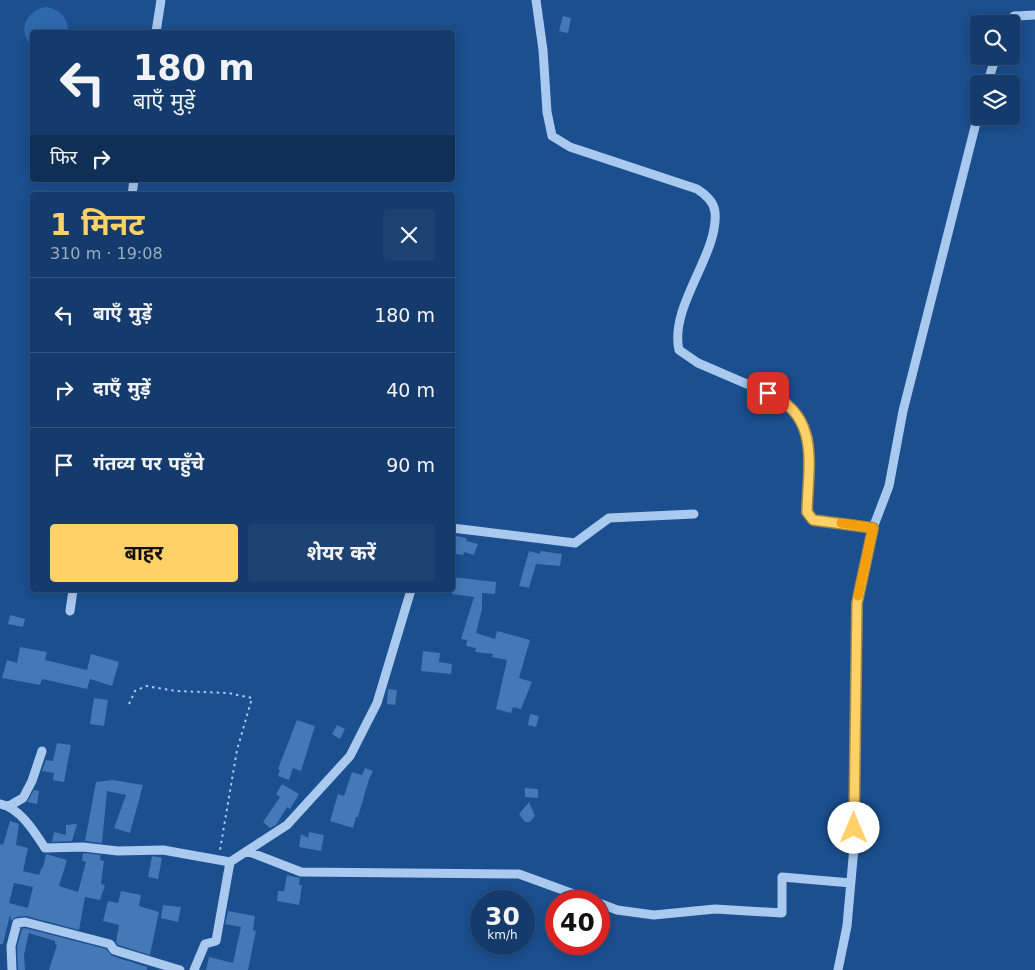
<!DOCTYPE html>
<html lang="hi">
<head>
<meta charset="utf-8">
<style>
	body { margin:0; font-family:"DejaVu Sans","Noto Sans Devanagari",sans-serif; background:#1d4271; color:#f1f3f6; height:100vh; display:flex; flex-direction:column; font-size:19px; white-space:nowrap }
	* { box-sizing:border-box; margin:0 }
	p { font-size:16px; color:#9dadc1 }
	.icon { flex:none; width:28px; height:28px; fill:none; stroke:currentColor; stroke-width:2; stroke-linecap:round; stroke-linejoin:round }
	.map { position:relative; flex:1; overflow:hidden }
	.sheet { position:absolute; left:30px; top:192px; width:425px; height:400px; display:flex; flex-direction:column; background:#143b6b; border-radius:5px; box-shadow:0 2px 12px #0003,0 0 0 1px #33557e }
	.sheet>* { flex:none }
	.guide { position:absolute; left:30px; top:30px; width:425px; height:152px; border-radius:5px; box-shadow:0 2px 12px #0003,0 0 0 1px #33557e; background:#143b6b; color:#f1f3f6; overflow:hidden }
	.buttons { position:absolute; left:970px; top:15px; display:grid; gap:10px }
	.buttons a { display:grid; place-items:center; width:50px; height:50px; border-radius:5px; background:#143b6b; box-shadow:0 2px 12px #0003,0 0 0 1px #33557e; font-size:25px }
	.speed { position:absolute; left:470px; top:890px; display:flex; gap:10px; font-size:25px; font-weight:700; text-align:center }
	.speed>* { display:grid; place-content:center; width:65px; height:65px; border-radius:50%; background:#143b6b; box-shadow:0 2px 12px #0003,0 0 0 1px #33557e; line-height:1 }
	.speed small { font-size:12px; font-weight:400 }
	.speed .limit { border:8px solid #d22; background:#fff; color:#111 }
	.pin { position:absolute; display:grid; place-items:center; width:42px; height:42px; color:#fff; margin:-21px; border-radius:10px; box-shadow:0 2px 8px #0006 }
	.me { position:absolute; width:55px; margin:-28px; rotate:0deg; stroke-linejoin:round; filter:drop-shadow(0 0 4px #0008) }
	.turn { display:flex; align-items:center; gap:18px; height:105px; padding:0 20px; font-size:22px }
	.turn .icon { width:65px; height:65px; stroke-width:2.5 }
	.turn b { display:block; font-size:35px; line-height:42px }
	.then { display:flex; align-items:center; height:48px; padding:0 20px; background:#0003; gap:10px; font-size:19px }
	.round { display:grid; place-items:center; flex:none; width:52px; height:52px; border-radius:5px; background:#1d4271 }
	.overview { display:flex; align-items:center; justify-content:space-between; height:85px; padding:0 20px }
	h1 { font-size:30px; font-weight:700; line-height:38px; color:#ffd166 }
	.cta { display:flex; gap:10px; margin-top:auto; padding:10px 20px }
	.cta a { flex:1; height:58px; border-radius:5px; background:#ffd166; color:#111; font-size:20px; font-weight:700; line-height:58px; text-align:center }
	.cta a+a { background:#1d4271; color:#f1f3f6 }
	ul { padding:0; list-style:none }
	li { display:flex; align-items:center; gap:15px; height:75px; padding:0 20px; border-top:1px solid #33557e }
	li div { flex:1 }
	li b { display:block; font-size:19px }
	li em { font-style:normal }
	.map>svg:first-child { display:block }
	.green { fill:#2e69ad }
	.building { fill:#4478b7; fill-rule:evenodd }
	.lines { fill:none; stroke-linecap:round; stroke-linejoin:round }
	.path { stroke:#a9c9ee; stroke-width:2; stroke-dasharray:2.5 4; stroke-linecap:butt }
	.minor { stroke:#a9c9ee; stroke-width:9 }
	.route-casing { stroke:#a68842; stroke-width:12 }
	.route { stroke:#ffd166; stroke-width:9 }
	.slow { stroke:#f59e0b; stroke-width:9 }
</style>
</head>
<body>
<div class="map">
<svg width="1035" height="970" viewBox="0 0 1035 970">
	<rect width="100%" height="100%" fill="#1b4f8f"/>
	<!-- green -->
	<path class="green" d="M47 7C61 10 68 18 68 32H32V46C16 31 27 9 47 7Z"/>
	<!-- building -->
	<path class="building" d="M563 16 571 18 568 33 559 31Z
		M452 535 466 538V541L478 544 474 555 464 552 463 555 452 553Z
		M529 551 540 554V551L562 554 560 566 536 564 529 588 519 586Z
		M452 577 496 582 495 594 482 593V609L476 633 495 639 497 631 530 640 519 678 532 682 521 709 513 707 511 713 496 709 507 660 492 657 493 654 475 652 476 648 466 646 467 640 461 639 474 597 452 594Z
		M10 615 25 619 23 627 8 624Z
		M20 647 47 652 45 660 87 670 91 654 119 662 112 686 90 679 87 689 42 679 40 685 2 678 7 660 17 663Z
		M423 651 440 653 439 662 452 664 451 674 421 671Z
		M388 689 397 690 395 705 387 704Z
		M94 698 108 700 104 726 90 724Z
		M530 714 539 716 536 727 528 725Z
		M297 720 315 726 301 771 293 768 289 780 278 776 280 770 278 769Z
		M337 725 345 729 340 739 332 734Z
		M57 743 71 745 64 782 53 780 54 773 42 771 46 760 53 761Z
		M365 768 373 771 369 779 358 817H356L353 828 330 821 338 794 344 796 352 772 362 775Z
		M113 780 143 785 130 833 114 828 126 795 107 791 102 843 85 841 96 782Z
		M282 784 299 794 290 809 287 807 276 825 270 828 263 822 280 797 276 794Z
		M525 788 538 789V798L525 797Z
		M34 790 39 791 37 804 27 802Z
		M529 802 535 816 530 822H525L519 814Z
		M10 821 19 824 16 845 28 848 23 871 39 875 42 867 43 868 46 854 67 860 59 886 78 892 86 862 82 861 83 853 101 855 100 860 104 861 101 884 105 885 100 900 85 897 79 930 26 916 16 917 11 921 10 915 3 944H0V844L3 845ZM14 883 33 887 28 908 9 903Z
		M77 824 72 841 52 842 54 832 66 835V825Z
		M309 832 324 835 321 851 299 847 301 834 308 838Z
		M152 856 162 858 158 879 148 877Z
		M287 875 300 878 299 885H302L299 905 277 901 278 891H284Z
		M121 891 141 895 139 906 159 912 150 955 118 945 116 942 119 925 103 921 108 901 118 903Z
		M163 905 181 907 178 922 161 918Z
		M228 911 255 916 253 930 256 931 248 970H206L209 957 233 963 241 927 225 924Z
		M25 928 106 949 112 956 147 967V970H49L57 945 55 944V941L29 933 24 955 25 970H18L17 947 22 929Z"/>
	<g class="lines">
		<!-- path -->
		<path class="path" d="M129 704 135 691 146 686 176 691 228 693 252 698 237 750 220 850"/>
		<!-- minor -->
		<path class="minor" d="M536 0 543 50 547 112 552 136 570 147 697 189C705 194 714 201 715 212 719 254 669 306 679 350L698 363 784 400 800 418 808 437 807 512 813 520 873 528
			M1008 24 1014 16 1035 15
			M156 32 161 0
			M987 84 996 56
			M132 195 134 180
			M452 528 575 543 609 518 694 514
			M70 611 73 590
			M0 804C20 808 34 831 45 848L83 847 118 851 163 850 230 862 287 825 350 756 377 703 411 590
			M9 806 23 798 32 781 42 751
			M247 851 301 872 519 874 593 901
			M599 903 617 910 654 915 715 909 782 913V877L851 883
			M12 970 11 946 17 923 25 922 110 944 114 950 180 970
			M194 970 205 944 216 941 230 862
			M838 970 847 926 854 847 857 603 873 528 889 486 903 411 979 111"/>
	</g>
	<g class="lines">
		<!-- route casing -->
		<g class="route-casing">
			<path id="route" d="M768 393C821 416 808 465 807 512L813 520 873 528 857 603 854 828"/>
		</g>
		<!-- route -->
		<use href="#route" class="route"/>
		<!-- slow -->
		<path class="slow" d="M841 523 873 528 858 596"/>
	</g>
</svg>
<div class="buttons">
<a><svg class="icon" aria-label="search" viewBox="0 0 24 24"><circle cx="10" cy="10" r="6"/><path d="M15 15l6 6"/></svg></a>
<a><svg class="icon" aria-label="layers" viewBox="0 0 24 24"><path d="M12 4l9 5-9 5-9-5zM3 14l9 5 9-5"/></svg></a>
</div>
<div class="speed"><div>30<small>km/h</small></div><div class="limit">40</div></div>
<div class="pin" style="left:768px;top:393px;background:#d93025"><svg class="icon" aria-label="arrive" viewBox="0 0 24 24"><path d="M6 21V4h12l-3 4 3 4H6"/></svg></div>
<svg class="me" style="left:854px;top:828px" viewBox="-20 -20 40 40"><circle r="19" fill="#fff"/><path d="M0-13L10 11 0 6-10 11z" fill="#ffd166"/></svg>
<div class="guide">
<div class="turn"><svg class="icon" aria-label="left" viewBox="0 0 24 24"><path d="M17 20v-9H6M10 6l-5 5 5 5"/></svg><div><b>180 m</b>बाएँ मुड़ें</div></div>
<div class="then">फिर<svg class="icon" aria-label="right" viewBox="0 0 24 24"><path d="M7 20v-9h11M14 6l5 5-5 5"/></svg></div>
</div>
<section class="sheet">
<div class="overview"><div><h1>1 मिनट</h1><p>310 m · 19:08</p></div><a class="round"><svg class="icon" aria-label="close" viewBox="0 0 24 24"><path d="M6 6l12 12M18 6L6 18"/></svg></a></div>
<ul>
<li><svg class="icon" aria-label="left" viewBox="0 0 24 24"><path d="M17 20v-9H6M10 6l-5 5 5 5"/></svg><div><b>बाएँ मुड़ें</b></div><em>180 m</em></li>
<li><svg class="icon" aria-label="right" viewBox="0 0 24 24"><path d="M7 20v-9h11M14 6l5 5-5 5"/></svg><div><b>दाएँ मुड़ें</b></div><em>40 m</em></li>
<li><svg class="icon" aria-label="arrive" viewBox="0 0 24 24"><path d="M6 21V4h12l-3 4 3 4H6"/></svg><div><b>गंतव्य पर पहुँचे</b></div><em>90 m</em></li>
</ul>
<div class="cta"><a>बाहर</a><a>शेयर करें</a></div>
</section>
</div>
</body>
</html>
